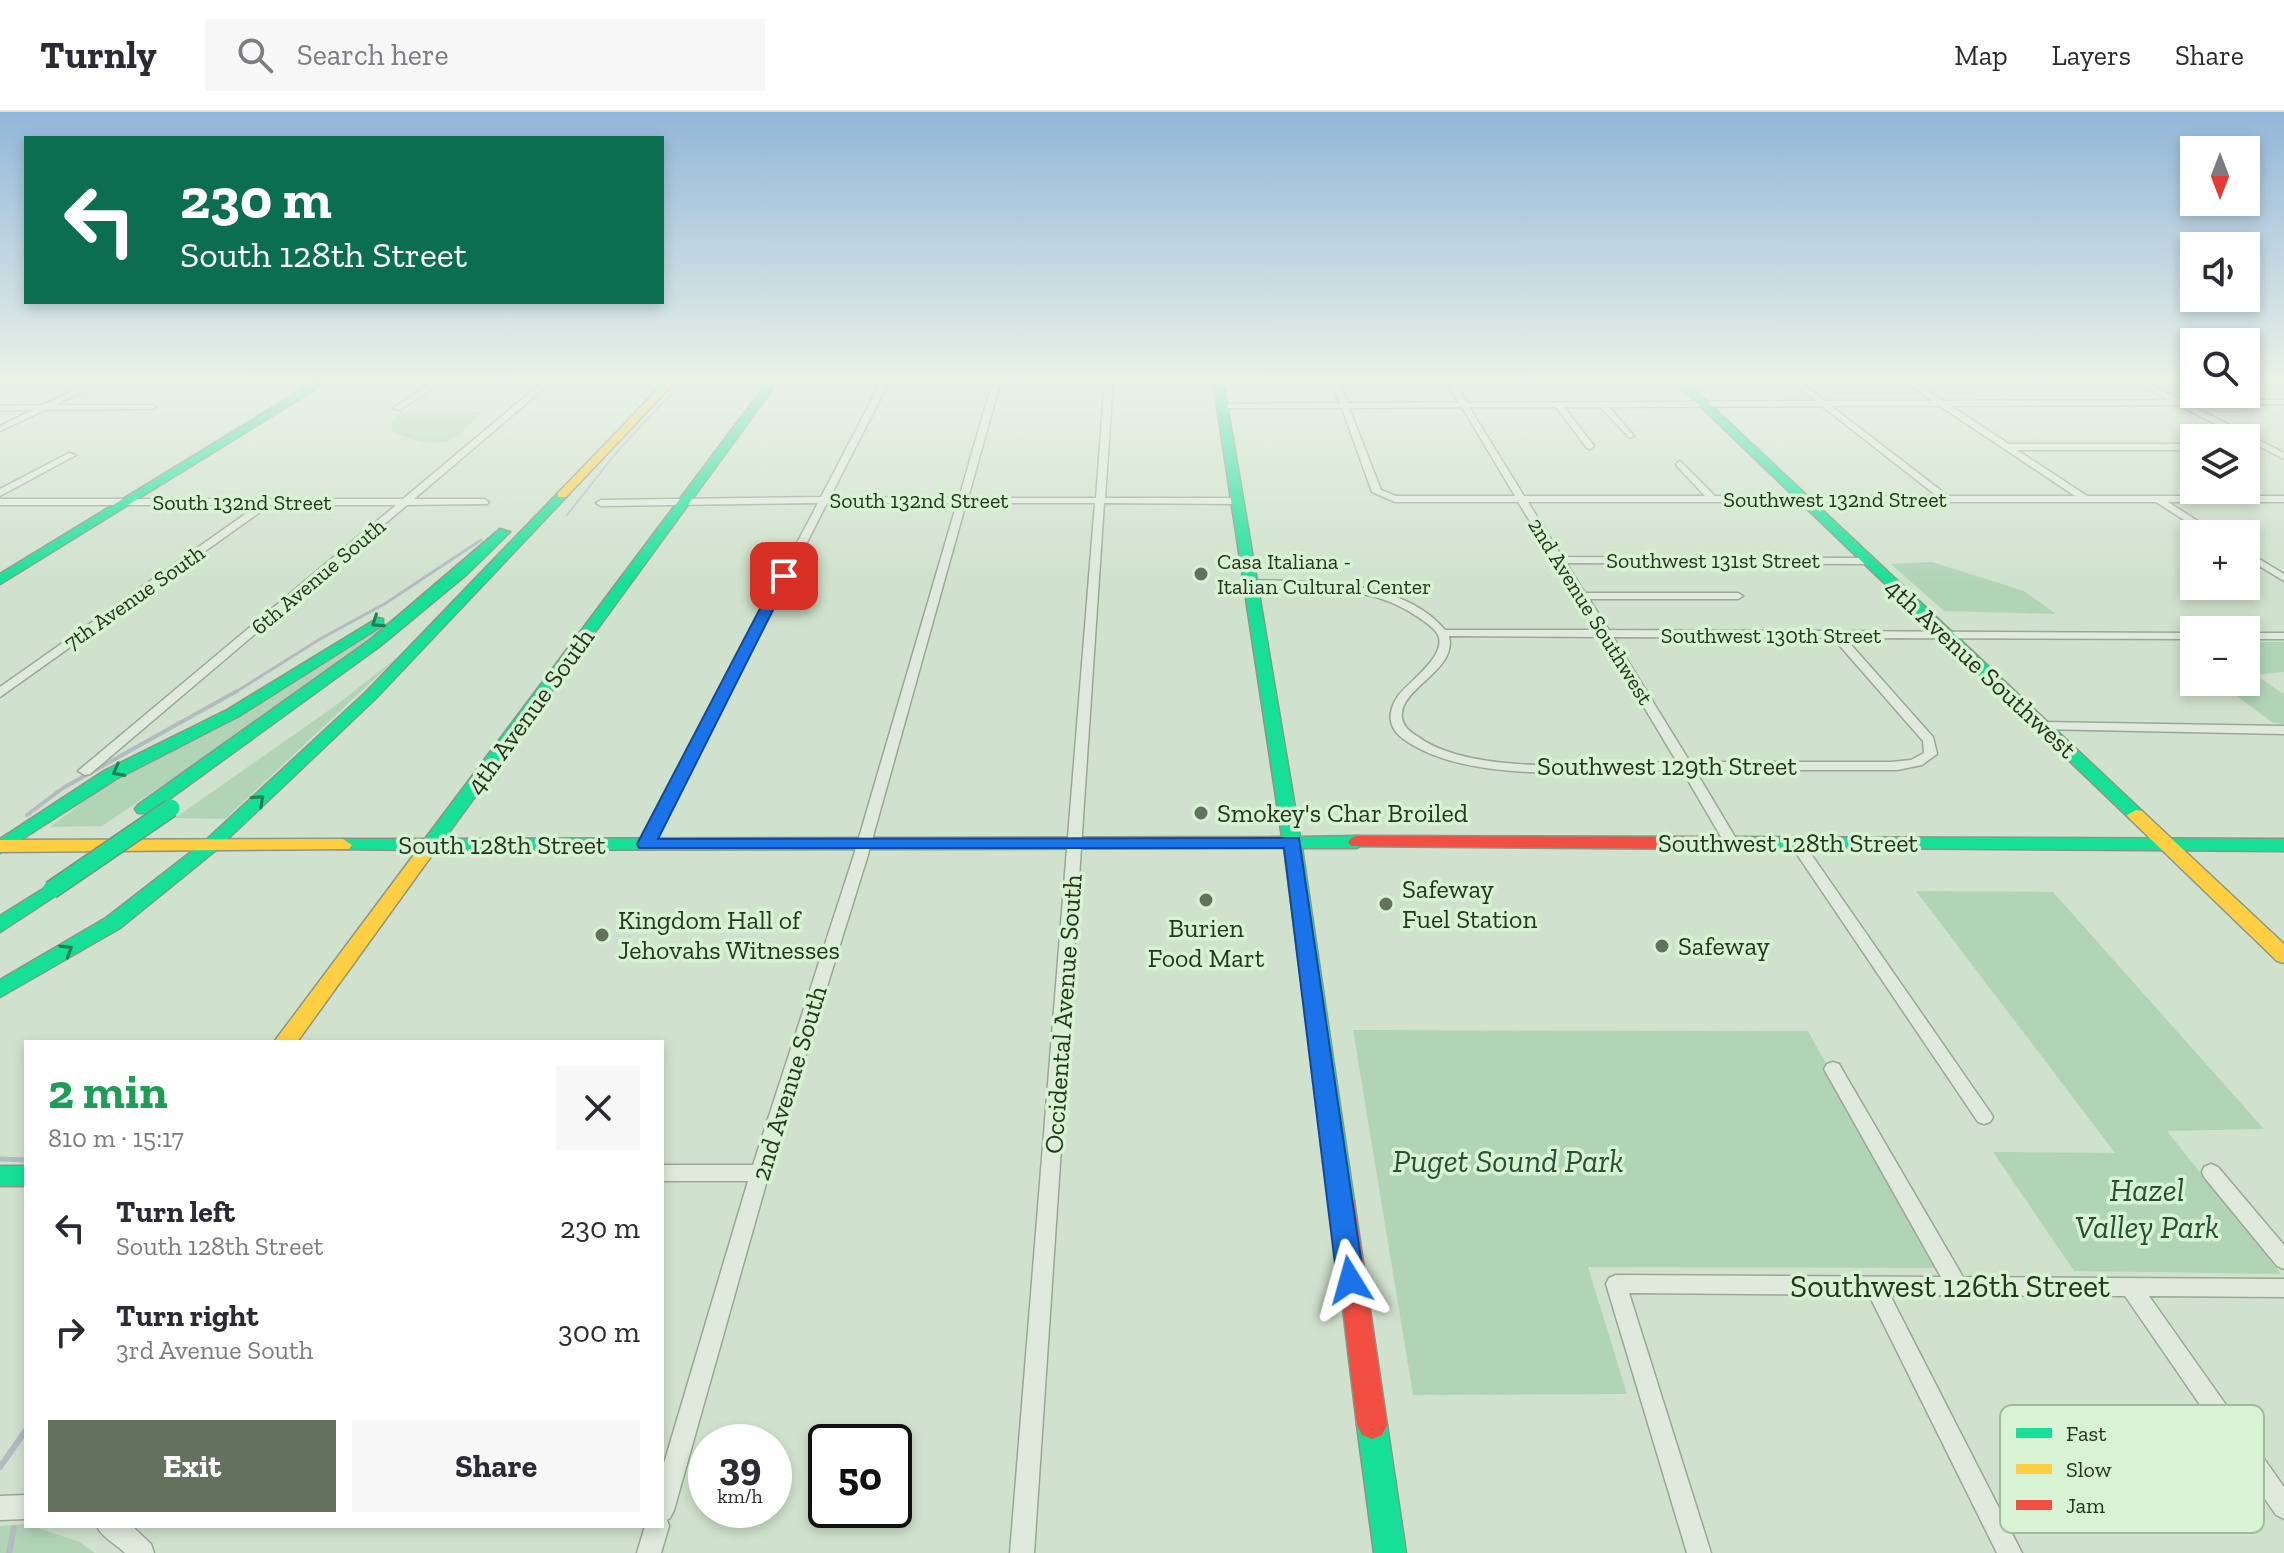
<!DOCTYPE html>
<html lang="en">
<head>
<meta charset="utf-8">
<style>
	body { margin:0; font-family:"Zilla Slab",serif; background:#f7f7f7; color:#2b2b33; height:100vh; display:flex; flex-direction:column; font-size:30px; white-space:nowrap }
	* { box-sizing:border-box; margin:0 }
	p { font-size:26px; color:#7c7c81 }
	.icon { flex:none; width:44px; height:44px; fill:none; stroke:currentColor; stroke-width:2; stroke-linecap:round; stroke-linejoin:round }
	.map { position:relative; flex:1; overflow:hidden }
	.drawer { position:absolute; left:24px; top:928px; width:640px; height:488px; display:flex; flex-direction:column; background:#fff; border-radius:0px; box-shadow:0 4px 12px #0003 }
	.drawer>* { flex:none }
	.banner { position:absolute; left:24px; top:24px; width:640px; height:168px; border-radius:0px; box-shadow:0 4px 12px #0003; background:#0b6e4f; color:#fff; overflow:hidden }
	.needle { width:52px; rotate:180deg }
	.buttons { position:absolute; left:2180px; top:24px; display:grid; gap:16px }
	.buttons a { display:grid; place-items:center; width:80px; height:80px; border-radius:0px; background:#fff; box-shadow:0 4px 12px #0003; font-size:40px }
	.speed { position:absolute; left:688px; top:1312px; display:flex; gap:16px; font-size:40px; font-weight:700; text-align:center }
	.speed>* { display:grid; place-content:center; width:104px; height:104px; border-radius:50%; background:#fff; box-shadow:0 4px 12px #0003; line-height:1 }
	.speed small { font-size:20px; font-weight:400 }
	.speed .limit { border:4px solid #111; border-radius:12px; background:#fff; color:#111 }
	.pin { position:absolute; display:grid; place-items:center; width:68px; height:68px; color:#fff; margin:-34px; border-radius:16px; box-shadow:0 4px 12px #0006 }
	.me { position:absolute; width:88px; margin:-44px; rotate:352deg; stroke-linejoin:round; filter:drop-shadow(0 0 6px #0008) }
	.turn { display:flex; align-items:center; gap:28px; height:168px; padding:0 24px; font-size:36px }
	.turn .icon { width:104px; height:104px; stroke-width:2.5 }
	.turn b { display:block; font-size:56px; line-height:68px }
	.round { display:grid; place-items:center; flex:none; width:84px; height:84px; border-radius:0px; background:#f7f7f7 }
	.summary { display:flex; align-items:center; justify-content:space-between; height:136px; padding:0 24px }
	h1 { font-size:48px; font-weight:700; line-height:60px; color:#1e9e55 }
	.action { display:flex; gap:16px; margin-top:auto; padding:16px 24px }
	.action a { flex:1; height:92px; border-radius:0px; background:#62725c; color:#fff; font-size:32px; font-weight:700; line-height:92px; text-align:center }
	.action a+a { background:#f7f7f7; color:#2b2b33 }
	ul { padding:0; list-style:none }
	li { display:flex; align-items:center; gap:24px; height:104px; padding:0 24px }
	li div { flex:1 }
	li b { display:block; font-size:30px }
	li em { font-style:normal }
	header { display:flex; align-items:center; gap:48px; box-sizing:border-box; height:112px; padding:0 40px; background:#fff; border-bottom:2px solid #e1e1e2 }
	header strong { font-size:38px }
	nav { display:flex; gap:44px; margin-inline-start:auto; font-size:28px }
	.search { width:560px; height:72px; background:#f7f7f7; display:flex; align-items:center; gap:20px; box-sizing:border-box; padding:0 28px; border-radius:0px; color:#7c7c81; font-size:30px }
	.map>svg:first-child { display:block }
	.green { fill:#b1d4b7 }
	.lines { fill:none; stroke-linecap:round; stroke-linejoin:round }
	.stream-far4 { stroke:#b2bac2; stroke-width:2 }
	.stream-far3 { stroke:#b2bac2; stroke-width:3 }
	.stream-far2 { stroke:#b2bac2; stroke-width:4 }
	.stream-far1 { stroke:#b2bac2; stroke-width:5 }
	.stream { stroke:#b2bac2; stroke-width:6 }
	.street-casing { stroke:#9aa795; stroke-width:3 }
	.fast-casing { stroke:#8a9786; stroke-width:3 }
	.slow-casing { stroke:#8a9786; stroke-width:3 }
	.jam-casing { stroke:#8a9786; stroke-width:3 }
	.street { fill:#dfeadd; fill-rule:evenodd }
	.fast { fill:#16e098; fill-rule:evenodd }
	.slow { fill:#ffcf43; fill-rule:evenodd }
	.jam { fill:#f24e42; fill-rule:evenodd }
	.fast-bridge-casing { stroke:#808d7c; stroke-width:20; stroke-linecap:butt }
	.fast-bridge { stroke:#16e098; stroke-width:17 }
	.oneway { stroke:#1f8255 }
	.route { fill:#1a73e8; stroke:#114b97; stroke-width:2 }
	.poi-dot { fill:#62725c; stroke:#d7f3d3; stroke-width:3 }
	.labels { text-anchor:middle; stroke-width:7; stroke-linejoin:round; paint-order:stroke }
	.far-street-label { font-size:22px; fill:#27351f; stroke:#d7f3d3 }
	.far-poi-label { font-size:22px; fill:#27351f; stroke:#d7f3d3; text-anchor:start }
	.street-label { font-size:26px; fill:#27351f; stroke:#d7f3d3 }
	.poi-label { font-size:26px; fill:#27351f; stroke:#d7f3d3; text-anchor:start }
	.near-park-label { font-size:32px; font-style:italic; fill:#265037; stroke:#d7f3d3 }
	.near-street-label { font-size:32px; fill:#27351f; stroke:#d7f3d3 }
	.key { fill:#d7f3d3; stroke:#a2ba9d; stroke-width:2 }
	.key-label { font-size:22px; fill:#27351f }
</style>
</head>
<body>
<header>
<strong>Turnly</strong>
<div class="search"><svg class="icon" aria-label="search" viewBox="0 0 24 24"><circle cx="10" cy="10" r="6"/><path d="M15 15l6 6"/></svg>Search here</div>
<nav><a>Map</a><a>Layers</a><a>Share</a></nav>
</header>
<div class="map">
<svg width="2284" height="1441" viewBox="0 0 2284 1441">
	<rect width="100%" height="100%" fill="#d0e2cd"/>
	<!-- green -->
	<path class="green" d="M401 300H480L482 301C472 309 459 325 447 329 432 334 403 327 392 318V308Z
		M1932 450 2024 479 2056 502 1944 499 1891 452Z
		M406 497 403 503 230 628 102 714 50 715 94 682 355 532Z
		M2246 530H2284V560L2255 563 2284 582V612L2273 611 2218 570H2246Z
		M400 543 225 707 175 706 335 594Z
		M1916 779 2053 780 2264 1017 2167 1019 2281 1162 2074 1159 1993 1040 2115 1041Z
		M1353 918 1808 919 1939 1156 1588 1155 1627 1282 1413 1283Z
		M26 1412 80 1430 95 1441H0V1414Z"/>
	<g class="lines">
		<!-- stream-far4 -->
		<path class="stream-far4" d="M567 403 616 341 684 268"/>
		<!-- stream-far3 -->
		<path class="stream-far3" d="M234 581 320 527 386 491 481 428"/>
		<!-- stream-far2 -->
		<path class="stream-far2" d="M27 703 63 676 237 579"/>
		<!-- stream-far1 -->
		<path class="stream-far1" d="M0 1047 26 1048"/>
		<!-- stream -->
		<path class="stream" d="M0 1355 26 1318
			M9 1441 14 1416"/>
		<!-- street casing -->
		<g class="street-casing">
			<path id="street" d="M95 268H105L55 293H152L156 295 152 297 45 298 0 319V314L33 298H0V294L43 293Z
				M436 268H445L400 298 393 296Z
				M545 268H554L414 387H484L489 390 487 392 407 393 90 662 85 663 78 659 396 393H270L0 585V575L258 393H0V387H403Z
				M882 268H890L830 385 959 386 993 268H1001L968 386H1096L1105 268H1113L1105 386H1237L1242 389 1237 392 1104 391 1034 1441H1010L1095 391H966L867 746 769 1061 674 1398 670 1406 667 1408 669 1414 661 1441H637L645 1414H662V1358L748 1069H662V1053H753L853 746 957 391H827L653 732 646 736 639 732 818 391 601 394 596 391 601 388 821 385Z
				M1331 268H1339L1348 291H1459L1445 268H1453L1467 291 1816 289 1789 268H1798L1825 289H1933L1903 268H1912L1944 289 2169 288 2132 268H2142L2181 288H2284V292L2190 293 2284 341V347L2178 293 1951 294 2009 332H2194V338H2017L2087 384H2284V390H2168L2218 422H2206L2156 390H1528L1562 445 1868 446 1873 449 1868 452 1566 451 1585 481H1738L1743 484 1738 487H1589L1609 518 2194 521V527L1845 526 1933 625 1937 642 1922 653 1897 658H1695L1738 730 1731 734 1724 730 1682 658C1602 658 1468 675 1402 626 1387 614 1388 599 1398 584 1409 569 1450 542 1437 521 1432 514 1425 510 1418 505 1363 467 1307 483 1247 473L1246 471 1251 468C1312 470 1402 466 1445 518H1597L1556 451 1552 448 1553 446 1518 390H1395L1372 380 1342 296H1221L1217 294 1221 292 1340 291ZM1822 294 1937 384H1715L1680 349 1676 352 1677 354 1705 384H1524L1469 295H1556L1587 336 1590 337 1594 334 1564 295H1600L1630 326 1634 324 1609 295ZM1831 294H1940L2075 384H1948ZM1462 295 1515 384H1396L1381 378 1349 296ZM1449 524 1602 525 1677 650C1608 651 1472 666 1417 624 1410 620 1403 614 1402 606 1398 576 1458 559 1449 524ZM1613 525 1833 526 1923 629 1924 641 1911 648 1891 650H1690Z
				M69 341 76 343 0 384V377Z
				M2246 439 2284 462V469L2246 446Z
				M2246 521H2284V527H2246Z
				M2043 610 2284 614V622L2039 617 2037 614 2039 611Z
				M1797 728 1802 729 1990 1000 1993 1005 1990 1010 1984 1012 1978 1010 1790 732Z
				M1833 950 1839 952 1963 1165 2284 1167V1185L2149 1184 2284 1375V1407L2276 1403 2125 1184 1890 1183 2022 1441H1997L1869 1183 1629 1181 1711 1441H1687L1606 1172 1609 1166 1616 1163 1941 1165 1824 957 1827 952Z
				M2211 1052 2218 1055 2284 1133V1157L2277 1154 2204 1065 2202 1060 2204 1055Z
				M26 1383V1407L0 1408V1384Z
				M97 1414H132L151 1432 154 1441H125C115 1431 102 1426 97 1414Z"/>
		</g>
		<!-- fast casing -->
		<g class="fast-casing">
			<path id="fast" d="M318 268H330L0 472V462Z
				M769 268H779L444 727 1282 725 1213 268H1223L1300 725 1357 724 1366 730 1357 736H1302L1354 1089 1351 1096 1342 1099 1333 1096 1330 1089 1284 736 436 738 428 742 420 738 337 737 334 733 343 727H425Z
				M1673 268H1684L2142 699 2145 703 2142 707H2130Z
				M558 381 568 383 376 586 216 738 120 816 0 885V868L106 806 204 730 366 580Z
				M500 417 510 420 467 462 380 534 150 701H138L135 697 138 693 370 528Z
				M378 506 383 507V513L239 604 116 667 0 741V727L104 659 227 598Z
				M1719 725 2284 727V739L1713 735 1710 731 1713 727Z
				M51 772 61 778 58 782 0 820V804Z
				M0 1054H26V1074H0Z
				M1372 1299 1382 1303 1387 1313 1406 1441H1374L1357 1313 1362 1303Z"/>
		</g>
		<!-- slow casing -->
		<g class="slow-casing">
			<path id="slow" d="M667 268H677L566 385H558V381Z
				M2136 698 2142 699 2284 832V851L2277 849 2130 707 2127 703Z
				M343 727 352 733 349 737 0 740V728Z
				M428 730 437 736 297 930H274L422 732Z"/>
		</g>
		<!-- jam casing -->
		<g class="jam-casing">
			<path id="jam" d="M1357 724 1719 725 1728 731 1719 737 1351 734 1348 730 1351 726Z
				M1342 1079 1351 1082 1354 1089 1387 1313 1382 1323 1372 1327 1362 1323 1357 1313 1330 1089 1333 1082Z"/>
		</g>
		<!-- street -->
		<use href="#street" class="street"/>
		<!-- fast -->
		<use href="#fast" class="fast"/>
		<!-- slow -->
		<use href="#slow" class="slow"/>
		<!-- jam -->
		<use href="#jam" class="jam"/>
		<!-- fast-bridge casing -->
		<g class="fast-bridge-casing">
			<path id="fast-bridge" d="M51 778 171 696"/>
		</g>
		<!-- fast-bridge -->
		<use href="#fast-bridge" class="fast-bridge"/>
	</g>
	<!-- one-way arrows -->
	<defs><path id="oneway-chevron" d="M-2-3.5L2.5 0L-2 3.5" fill="none" stroke-width="1.6" stroke-linecap="round" stroke-linejoin="round" transform="scale(2)"/></defs>
	<g class="oneway">
		<use href="#oneway-chevron" transform="translate(377 510) rotate(146)"/>
		<use href="#oneway-chevron" transform="translate(118 659) rotate(152)"/>
		<use href="#oneway-chevron" transform="translate(259 688) rotate(-43)"/>
		<use href="#oneway-chevron" transform="translate(67 838) rotate(-31)"/>
	</g>
	<!-- sky -->
	<linearGradient id="sky" x2="0" y2="1"><stop stop-color="#92b6d9"/><stop offset="0.57" stop-color="#eaf2e8"/><stop offset="1" stop-color="#eaf2e8" stop-opacity="0"/></linearGradient>
	<rect width="2284" height="470" fill="url(#sky)"/>
	<!-- route -->
	<path class="route" d="M784 460 790 464 658 727 1299 726 1364 1168 1360 1176 1350 1180 1341 1176 1337 1168 1284 736H639L637 732 777 464Z"/>
	<!-- markers -->
	<g class="poi-dot">
		<circle cx="1201" cy="462" r="8"/>
		<circle cx="1201" cy="701" r="8"/>
		<circle cx="1206" cy="788" r="8"/>
		<circle cx="1386" cy="792" r="8"/>
		<circle cx="602" cy="823" r="8"/>
		<circle cx="1662" cy="834" r="8"/>
	</g>
	<g class="labels">
		<!-- far-street labels -->
		<g class="far-street-label">
			<text x="1835" y="395">Southwest 132nd Street</text>
			<text x="919" y="396">South 132nd Street</text>
			<text x="242" y="398">South 132nd Street</text>
			<text x="1713" y="456">Southwest 131st Street</text>
			<text transform="translate(318 464) rotate(-40)" y="8">6th Avenue South</text>
			<text transform="translate(134 485) rotate(-35)" y="8">7th Avenue South</text>
			<text transform="translate(1591 499) rotate(58)" y="8">2nd Avenue Southwest</text>
			<text x="1771" y="531">Southwest 130th Street</text>
		</g>
		<!-- far-poi labels -->
		<g class="far-poi-label">
			<text x="1217" y="457">Casa Italiana -<tspan x="1217" dy="25">Italian Cultural Center</tspan></text>
		</g>
		<!-- street labels -->
		<g class="street-label">
			<text transform="translate(1981 556) rotate(43)" y="9">4th Avenue Southwest</text>
			<text transform="translate(530 599) rotate(-54)" y="9">4th Avenue South</text>
			<text x="1667" y="663">Southwest 129th Street</text>
			<text x="1788" y="740">Southwest 128th Street</text>
			<text x="502" y="742">South 128th Street</text>
			<text transform="translate(1063 902) rotate(-86)" y="9">Occidental Avenue South</text>
			<text transform="translate(789 971) rotate(-73)" y="9">2nd Avenue South</text>
		</g>
		<!-- poi labels -->
		<g class="poi-label">
			<text x="1217" y="710">Smokey's Char Broiled</text>
			<text x="1402" y="786">Safeway<tspan x="1402" dy="30">Fuel Station</tspan></text>
			<text x="618" y="817">Kingdom Hall of<tspan x="618" dy="30">Jehovahs Witnesses</tspan></text>
			<text x="1206" y="825" text-anchor="middle">Burien<tspan x="1206" dy="30">Food Mart</tspan></text>
			<text x="1678" y="843">Safeway</text>
		</g>
		<!-- near-park labels -->
		<g class="near-park-label">
			<text x="1508" y="1060">Puget Sound Park</text>
			<text x="2147" y="1089">Hazel<tspan x="2147" dy="37">Valley Park</tspan></text>
		</g>
		<!-- near-street labels -->
		<g class="near-street-label">
			<text x="1950" y="1185">Southwest 126th Street</text>
		</g>
	</g>
	<!-- legend -->
	<rect x="2000" y="1293" width="264" height="128" rx="12" class="key"/>
	<rect x="2016" y="1316" width="36" height="10" fill="#16e098"/>
	<rect x="2016" y="1352" width="36" height="10" fill="#ffcf43"/>
	<rect x="2016" y="1388" width="36" height="10" fill="#f24e42"/>
	<g class="key-label">
		<text x="2066" y="1329">Fast</text>
		<text x="2066" y="1365">Slow</text>
		<text x="2066" y="1401">Jam</text>
	</g>
</svg>
<div class="buttons">
<a><svg class="needle" viewBox="-14 -14 28 28"><path d="M0-13l5 13h-10z" fill="#e53935"/><path d="M0 13l5-13h-10z" fill="#7c7c81"/></svg></a>
<a><svg class="icon" aria-label="sound" viewBox="0 0 24 24"><path d="M4 9h4l5-4v14l-5-4H4zM17 9q2 3 0 6"/></svg></a>
<a><svg class="icon" aria-label="search" viewBox="0 0 24 24"><circle cx="10" cy="10" r="6"/><path d="M15 15l6 6"/></svg></a>
<a><svg class="icon" aria-label="layers" viewBox="0 0 24 24"><path d="M12 4l9 5-9 5-9-5zM3 14l9 5 9-5"/></svg></a>
<a>+</a>
<a>−</a>
</div>
<div class="speed"><div>39<small>km/h</small></div><div class="limit">50</div></div>
<div class="pin" style="left:784px;top:464px;background:#d93025"><svg class="icon" aria-label="arrive" viewBox="0 0 24 24"><path d="M6 21V4h12l-3 4 3 4H6"/></svg></div>
<svg class="me" style="left:1350px;top:1168px" viewBox="-20 -20 40 40"><path d="M0-17L14 15 0 8-14 15z" fill="#1a73e8" stroke="#fff" stroke-width="4"/></svg>
<div class="banner">
<div class="turn"><svg class="icon" aria-label="left" viewBox="0 0 24 24"><path d="M17 20v-9H6M10 6l-5 5 5 5"/></svg><div><b>230 m</b>South 128th Street</div></div>
</div>
<section class="drawer">
<div class="summary"><div><h1>2 min</h1><p>810 m · 15:17</p></div><a class="round"><svg class="icon" aria-label="close" viewBox="0 0 24 24"><path d="M6 6l12 12M18 6L6 18"/></svg></a></div>
<ul>
<li><svg class="icon" aria-label="left" viewBox="0 0 24 24"><path d="M17 20v-9H6M10 6l-5 5 5 5"/></svg><div><b>Turn left</b><p>South 128th Street</p></div><em>230 m</em></li>
<li><svg class="icon" aria-label="right" viewBox="0 0 24 24"><path d="M7 20v-9h11M14 6l5 5-5 5"/></svg><div><b>Turn right</b><p>3rd Avenue South</p></div><em>300 m</em></li>
</ul>
<div class="action"><a>Exit</a><a>Share</a></div>
</section>
</div>
</body>
</html>
